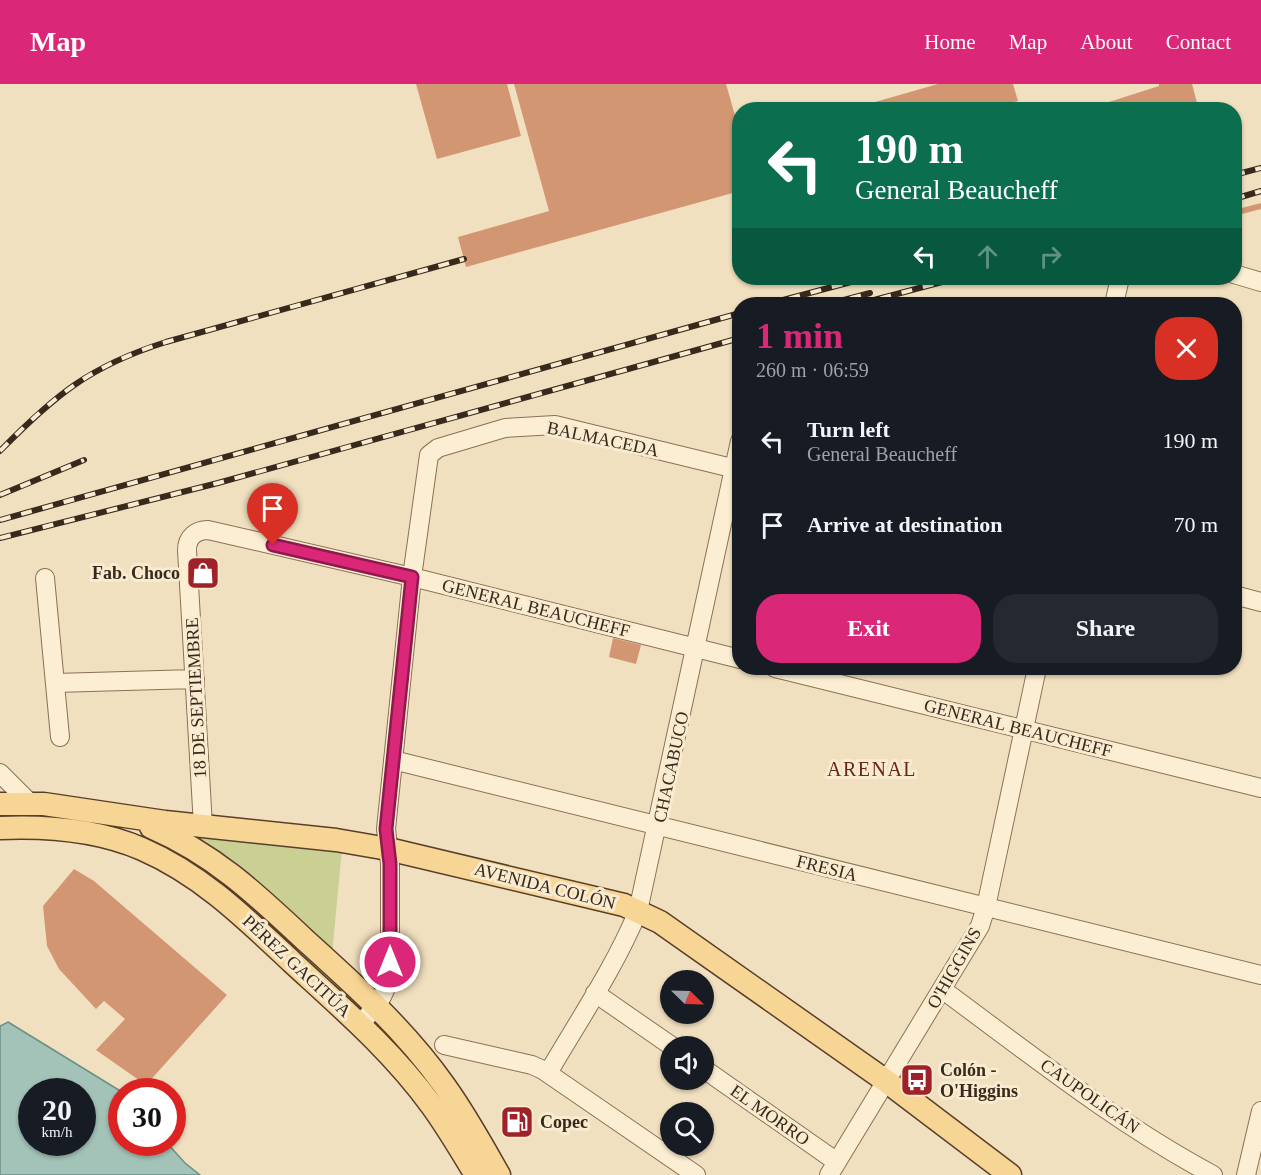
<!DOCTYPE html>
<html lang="en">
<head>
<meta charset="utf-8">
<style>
	body { margin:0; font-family:Georgia,serif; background:#242831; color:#f1f3f6; height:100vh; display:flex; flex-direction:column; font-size:22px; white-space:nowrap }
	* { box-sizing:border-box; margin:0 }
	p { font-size:20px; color:#9ea1a6 }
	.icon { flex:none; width:33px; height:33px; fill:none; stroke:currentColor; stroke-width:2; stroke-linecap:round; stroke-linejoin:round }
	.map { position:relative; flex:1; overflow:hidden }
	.drawer { position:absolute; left:732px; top:213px; width:510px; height:378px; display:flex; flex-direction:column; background:#171b24; border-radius:24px; box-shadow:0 2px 4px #0004 }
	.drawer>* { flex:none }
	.guide { position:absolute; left:732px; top:18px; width:510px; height:183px; border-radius:24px; box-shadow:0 2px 4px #0004; background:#0b6e4f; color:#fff; overflow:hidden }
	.needle { width:39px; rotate:113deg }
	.controls { position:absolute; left:660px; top:886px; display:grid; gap:12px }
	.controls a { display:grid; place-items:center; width:54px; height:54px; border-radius:50%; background:#171b24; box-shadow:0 2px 4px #0004; font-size:30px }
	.speed { position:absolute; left:18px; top:994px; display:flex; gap:12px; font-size:30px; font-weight:700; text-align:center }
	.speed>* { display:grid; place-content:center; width:78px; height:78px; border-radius:50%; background:#171b24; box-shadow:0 2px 4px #0004; line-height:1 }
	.speed small { font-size:15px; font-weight:400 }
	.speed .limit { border:9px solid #d22; background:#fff; color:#111 }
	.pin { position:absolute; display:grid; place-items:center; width:51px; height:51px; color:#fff; margin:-62px -26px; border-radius:50% 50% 50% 0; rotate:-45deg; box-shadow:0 0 6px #0007 }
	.pin .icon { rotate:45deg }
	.me { position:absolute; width:66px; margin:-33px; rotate:0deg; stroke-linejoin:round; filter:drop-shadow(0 0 4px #0008) }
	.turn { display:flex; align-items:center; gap:21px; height:126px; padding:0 24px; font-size:27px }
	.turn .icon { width:78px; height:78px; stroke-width:2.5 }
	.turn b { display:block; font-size:42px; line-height:51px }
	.lanes { display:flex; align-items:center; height:57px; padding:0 24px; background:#0003; justify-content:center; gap:30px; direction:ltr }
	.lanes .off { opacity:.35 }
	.round { display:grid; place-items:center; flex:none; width:63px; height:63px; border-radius:24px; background:#242831 }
	.headline { display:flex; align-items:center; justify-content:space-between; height:102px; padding:0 24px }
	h1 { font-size:36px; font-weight:800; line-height:45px; color:#db2777 }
	.primary-button { display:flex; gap:12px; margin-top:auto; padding:12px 24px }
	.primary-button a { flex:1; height:69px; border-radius:24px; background:#db2777; color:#fff; font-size:24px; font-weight:800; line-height:69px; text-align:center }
	.primary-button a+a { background:#242831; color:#f1f3f6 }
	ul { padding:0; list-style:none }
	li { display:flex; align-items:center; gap:18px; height:84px; padding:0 24px }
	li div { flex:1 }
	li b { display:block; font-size:22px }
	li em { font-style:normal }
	header { display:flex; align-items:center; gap:36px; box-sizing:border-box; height:84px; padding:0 30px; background:#db2777; color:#fff }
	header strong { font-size:28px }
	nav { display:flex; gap:33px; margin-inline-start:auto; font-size:21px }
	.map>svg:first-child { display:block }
	.green { fill:#cacf93 }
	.water { fill:#a3c2b8; stroke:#699186; stroke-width:1.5; fill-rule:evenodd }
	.building { fill:#d29772 }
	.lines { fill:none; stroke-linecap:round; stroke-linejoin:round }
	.minor-casing { stroke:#8b7156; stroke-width:20 }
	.major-casing { stroke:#583f2b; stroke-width:25 }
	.minor { stroke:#fbeed3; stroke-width:18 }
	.major { stroke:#f7d594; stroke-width:22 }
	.rail-casing { stroke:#39291c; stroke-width:6 }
	.rail { stroke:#f8ebcf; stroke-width:4; stroke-dasharray:11; stroke-linecap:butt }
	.route-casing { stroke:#8e194d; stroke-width:15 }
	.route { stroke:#db2777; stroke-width:10 }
	.labels { text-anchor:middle; stroke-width:6; stroke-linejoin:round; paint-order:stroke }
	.street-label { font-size:18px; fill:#39291c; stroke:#f8ebcf }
	.poi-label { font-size:18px; font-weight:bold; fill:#39291c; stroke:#f8ebcf; text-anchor:start }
	.neighbourhood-label { font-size:20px; letter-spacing:1.5px; fill:#692718; stroke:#f8ebcf }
</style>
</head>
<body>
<header>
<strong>Map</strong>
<nav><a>Home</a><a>Map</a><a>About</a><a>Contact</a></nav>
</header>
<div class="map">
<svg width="1261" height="1091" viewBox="0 0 1261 1091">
	<rect width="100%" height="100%" fill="#f1e0bf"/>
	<!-- green -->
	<path class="green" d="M201 750 342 765 332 871 198 757Z"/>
	<!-- water -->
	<path class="water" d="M8 938 122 1008V1059H167L185 1079 200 1091H0V942ZM32 1008H82V1059H32Z"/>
	<!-- building -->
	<path class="building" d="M416 0H507L521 52 437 75Z
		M514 0H726L740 49V107L466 183 458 153 549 127Z
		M938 0H1013L1018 17 1006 20 1007 26H847Z
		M1159 0H1192L1199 26H1084L1159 2Z
		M1261 119V125L1234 132V126Z
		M613 554 641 561 636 580 609 573Z
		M74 785 94 797 227 911 146 1001 96 966 125 935 104 917 96 925 59 885 47 862 43 822Z"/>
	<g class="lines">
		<!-- minor casing -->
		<g class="minor-casing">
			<path id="minor" d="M1234 190 1261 198
				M1114 220 1120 194
				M45 494 60 653
				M1234 511 1261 518
				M775 584 1261 704
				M55 599 195 595
				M393 676 1261 891
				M0 689 30 719
				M203 742 187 466C187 453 196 446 208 446L412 493 740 575
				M943 906C1030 970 1116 1039 1213 1091
				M595 909 673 963
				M359 941C376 923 385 914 390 889V780L386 745 412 493 429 371 438 364 505 344 555 341 740 386
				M444 961 532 981 543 986 696 1091
				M704 985 837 1078
				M548 989C579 936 615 883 638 827L740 357
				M829 1091 980 842 986 823 1037 584
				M1246 1091 1261 1027"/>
		</g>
		<!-- major casing -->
		<g class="major-casing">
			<path id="major" d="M0 720H44L165 738 336 756 388 765 624 821 660 838 886 997 1010 1091
				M151 743C215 771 255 809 305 856 355 901 405 946 444 1001 465 1030 482 1061 499 1091
				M0 744C48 742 98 746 142 765 202 791 246 835 293 879 342 924 393 968 432 1022 448 1044 462 1068 476 1091"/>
		</g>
		<!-- minor -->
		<use href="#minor" class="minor"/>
		<!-- major -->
		<use href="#major" class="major"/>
		<!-- rail casing -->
		<g class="rail-casing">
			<path id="rail" d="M1234 91 1261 84
				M1234 115 1261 107
				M768 220 866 194
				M829 220 870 209
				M859 220 957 194
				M0 367C55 311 90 282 166 258L464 175
				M0 411 84 376
				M0 436 740 229
				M0 454 218 399 740 254"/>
		</g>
		<!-- rail -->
		<use href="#rail" class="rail"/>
	</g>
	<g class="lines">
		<!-- route casing -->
		<g class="route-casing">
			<path id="route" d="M273 461 412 493 386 745 390 780V878"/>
		</g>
		<!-- route -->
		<use href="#route" class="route"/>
	</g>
	<!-- icons -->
	<defs>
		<g id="shop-square" transform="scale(1.725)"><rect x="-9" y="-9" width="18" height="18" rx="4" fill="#9e2227" stroke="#f8ebcf"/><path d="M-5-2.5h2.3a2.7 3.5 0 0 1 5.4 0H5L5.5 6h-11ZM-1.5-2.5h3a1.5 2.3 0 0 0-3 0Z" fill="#fff"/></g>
		<g id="bus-square" transform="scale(1.725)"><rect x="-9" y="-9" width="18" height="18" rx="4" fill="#9e2227" stroke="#f8ebcf"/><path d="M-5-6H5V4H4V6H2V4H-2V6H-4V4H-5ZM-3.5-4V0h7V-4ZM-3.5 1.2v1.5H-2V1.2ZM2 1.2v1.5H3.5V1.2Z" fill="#fff"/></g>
		<g id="fuel-square" transform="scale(1.725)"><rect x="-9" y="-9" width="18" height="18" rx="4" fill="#9e2227" stroke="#f8ebcf"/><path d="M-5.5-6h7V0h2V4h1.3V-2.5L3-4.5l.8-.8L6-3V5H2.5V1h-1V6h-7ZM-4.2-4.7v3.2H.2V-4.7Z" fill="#fff"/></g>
	</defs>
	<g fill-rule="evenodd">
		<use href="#shop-square" x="203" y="489"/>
		<use href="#bus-square" x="917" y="996"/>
		<use href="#fuel-square" x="517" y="1038"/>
	</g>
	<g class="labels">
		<!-- street labels -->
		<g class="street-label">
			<text transform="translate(603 355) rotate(12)" y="6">BALMACEDA</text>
			<text transform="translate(536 524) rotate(14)" y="6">GENERAL BEAUCHEFF</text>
			<text transform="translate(196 614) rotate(-93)" y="6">18 DE SEPTIEMBRE</text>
			<text transform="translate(1018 644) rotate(14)" y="6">GENERAL BEAUCHEFF</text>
			<text transform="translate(671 683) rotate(-78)" y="6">CHACABUCO</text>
			<text transform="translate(827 784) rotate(14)" y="6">FRESIA</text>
			<text transform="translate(545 802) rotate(14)" y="6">AVENIDA COLÓN</text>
			<text transform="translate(297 882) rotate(43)" y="6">PÉREZ GACITÚA</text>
			<text transform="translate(954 884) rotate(-60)" y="6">O'HIGGINS</text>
			<text transform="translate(1090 1012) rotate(35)" y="6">CAUPOLICÁN</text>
			<text transform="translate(770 1031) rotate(35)" y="6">EL MORRO</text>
		</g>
		<!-- poi labels -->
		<g class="poi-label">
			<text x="180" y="495" text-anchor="end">Fab. Choco</text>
			<text x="940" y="992">Colón -<tspan x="940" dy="21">O'Higgins</tspan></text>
			<text x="540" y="1044">Copec</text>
		</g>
		<!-- neighbourhood labels -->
		<g class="neighbourhood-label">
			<text x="872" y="692">ARENAL</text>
		</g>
	</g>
</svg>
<div class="controls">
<a><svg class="needle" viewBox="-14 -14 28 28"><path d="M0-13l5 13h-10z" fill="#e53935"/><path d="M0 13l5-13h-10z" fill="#9ea1a6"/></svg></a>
<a><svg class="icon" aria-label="sound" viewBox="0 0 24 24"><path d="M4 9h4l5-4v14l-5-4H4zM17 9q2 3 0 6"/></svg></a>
<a><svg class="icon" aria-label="search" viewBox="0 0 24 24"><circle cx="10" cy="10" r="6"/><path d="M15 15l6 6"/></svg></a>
</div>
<div class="speed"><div>20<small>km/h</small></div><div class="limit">30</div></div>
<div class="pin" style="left:273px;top:461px;background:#d93025"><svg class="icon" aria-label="arrive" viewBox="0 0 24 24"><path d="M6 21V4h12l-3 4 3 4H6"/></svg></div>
<svg class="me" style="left:390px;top:878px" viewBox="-20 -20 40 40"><circle r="17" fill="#db2777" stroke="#fff" stroke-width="3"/><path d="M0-11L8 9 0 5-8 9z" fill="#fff"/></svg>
<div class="guide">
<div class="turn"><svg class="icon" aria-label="left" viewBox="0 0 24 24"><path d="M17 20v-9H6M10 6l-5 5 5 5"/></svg><div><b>190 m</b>General Beaucheff</div></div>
<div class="lanes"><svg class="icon" aria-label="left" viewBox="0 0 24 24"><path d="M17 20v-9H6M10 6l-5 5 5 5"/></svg><svg class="icon off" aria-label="ahead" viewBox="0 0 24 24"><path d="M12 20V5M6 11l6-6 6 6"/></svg><svg class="icon off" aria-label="right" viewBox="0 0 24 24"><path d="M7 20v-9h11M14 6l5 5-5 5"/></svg></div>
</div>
<section class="drawer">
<div class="headline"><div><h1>1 min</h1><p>260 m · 06:59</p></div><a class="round" style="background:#d93025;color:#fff"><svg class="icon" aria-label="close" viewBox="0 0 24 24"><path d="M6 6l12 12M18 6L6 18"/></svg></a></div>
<ul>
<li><svg class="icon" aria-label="left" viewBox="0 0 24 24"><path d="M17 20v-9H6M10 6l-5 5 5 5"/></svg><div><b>Turn left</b><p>General Beaucheff</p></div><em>190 m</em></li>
<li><svg class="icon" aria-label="arrive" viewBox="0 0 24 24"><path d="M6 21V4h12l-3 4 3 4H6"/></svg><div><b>Arrive at destination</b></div><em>70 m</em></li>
</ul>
<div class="primary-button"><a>Exit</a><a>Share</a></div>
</section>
</div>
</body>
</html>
